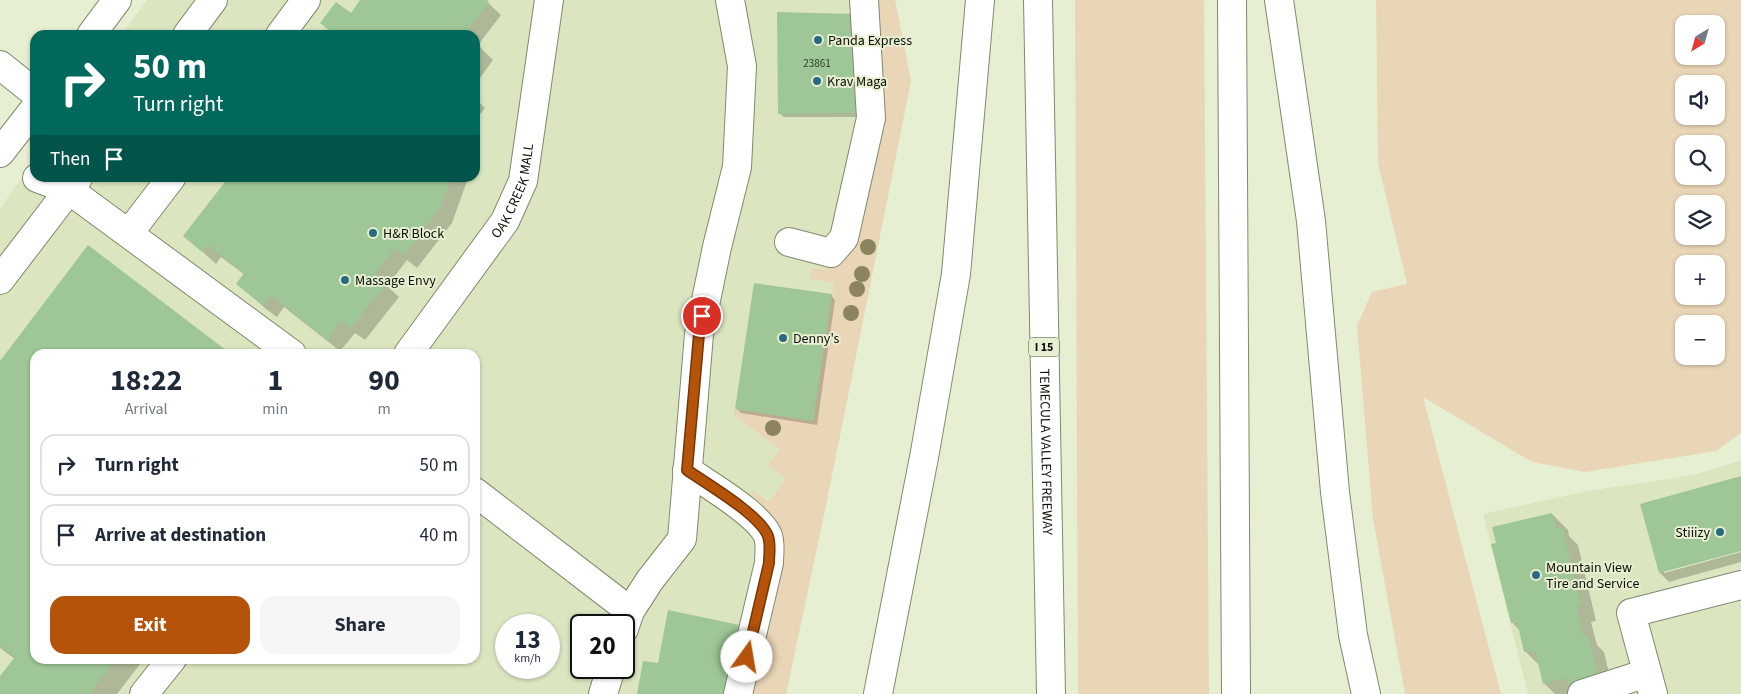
<!DOCTYPE html>
<html lang="en">
<head>
<meta charset="utf-8">
<style>
	body { margin:0; font-family:"Source Sans 3",sans-serif; background:#f6f6f7; color:#1f2937; height:100vh; display:flex; flex-direction:column; font-size:19px; white-space:nowrap }
	* { box-sizing:border-box; margin:0 }
	p { font-size:16px; color:#747a83 }
	.icon { flex:none; width:28px; height:28px; fill:none; stroke:currentColor; stroke-width:2; stroke-linecap:round; stroke-linejoin:round }
	.map { position:relative; flex:1; overflow:hidden }
	.drawer { position:absolute; left:30px; top:349px; width:450px; height:315px; display:flex; flex-direction:column; background:#fff; border-radius:15px; box-shadow:0 1px 4px #0004 }
	.drawer>* { flex:none }
	.hud { position:absolute; left:30px; top:30px; width:450px; height:152px; border-radius:15px; box-shadow:0 1px 4px #0004; background:#00695c; color:#fff; overflow:hidden }
	.needle { width:32px; rotate:217deg }
	.controls { position:absolute; left:1675px; top:15px; display:grid; gap:10px }
	.controls a { display:grid; place-items:center; width:50px; height:50px; border-radius:10px; background:#fff; box-shadow:0 1px 4px #0004; font-size:25px }
	.speed { position:absolute; left:495px; top:614px; display:flex; gap:10px; font-size:25px; font-weight:700; text-align:center }
	.speed>* { display:grid; place-content:center; width:65px; height:65px; border-radius:50%; background:#fff; box-shadow:0 1px 4px #0004; line-height:1 }
	.speed small { font-size:12px; font-weight:400 }
	.speed .limit { border:2px solid #111; border-radius:8px; background:#fff; color:#111 }
	.pin { position:absolute; display:grid; place-items:center; width:42px; height:42px; color:#fff; margin:-21px; border:2px solid #fff; border-radius:50%; box-shadow:0 1px 5px #0007 }
	.me { position:absolute; width:55px; margin:-28px; rotate:13deg; stroke-linejoin:round; filter:drop-shadow(0 0 4px #0008) }
	.turn { display:flex; align-items:center; gap:18px; height:105px; padding:0 20px; font-size:22px }
	.turn .icon { width:65px; height:65px; stroke-width:2.5 }
	.turn b { display:block; font-size:35px; line-height:42px }
	.then { display:flex; align-items:center; height:48px; padding:0 20px; background:#0003; gap:10px; font-size:19px }
	.eta { display:flex; justify-content:space-evenly; align-items:center; height:85px; text-align:center }
	.eta b { font-size:30px; font-weight:700; line-height:35px }
	.primary-button { display:flex; gap:10px; margin-top:auto; padding:10px 20px }
	.primary-button a { flex:1; height:58px; border-radius:15px; background:#b45309; color:#fff; font-size:20px; font-weight:700; line-height:58px; text-align:center }
	.primary-button a+a { background:#f6f6f7; color:#1f2937 }
	ul { padding:0; list-style:none }
	li { display:flex; align-items:center; gap:15px; height:62px; margin:0 10px 8px; padding:0 10px; border:2px solid #e0e1e3; border-radius:15px }
	li div { flex:1 }
	li b { display:block; font-size:19px }
	li em { font-style:normal }
	.map>svg:first-child { display:block }
	.built { fill:#dbe5c0; fill-rule:evenodd }
	.green { fill:#e9d6b6; fill-rule:evenodd }
	.shadow { fill:#0003 }
	.building { fill:#9ec697 }
	.lines { fill:none; stroke-linecap:round; stroke-linejoin:round }
	.minor-casing { stroke:#81896e; stroke-width:30 }
	.highway-casing { stroke:#81896e; stroke-width:30 }
	.minor { stroke:#fff; stroke-width:28 }
	.highway { stroke:#fff; stroke-width:28 }
	.tree { fill:#8c845e }
	.route-casing { stroke:#753606; stroke-width:12 }
	.route { stroke:#b45309; stroke-width:9 }
	.poi-dot { fill:#296a7e; stroke:#e7efd2; stroke-width:2 }
	.labels { text-anchor:middle; stroke-width:4; stroke-linejoin:round; paint-order:stroke }
	.number-label { font-size:11px; fill:#313e2a }
	.shield { fill:#e7efd2; stroke:#4e5343; stroke-width:1 }
	.shield-label { font-size:12px; font-weight:bold; fill:#0d1006 }
	.poi-label { font-size:14px; fill:#0d1006; stroke:#e7efd2; text-anchor:start }
	.street-label { font-size:14px; fill:#0d1006; stroke:#e7efd2 }
</style>
</head>
<body>
<div class="map">
<svg width="1741" height="694" viewBox="0 0 1741 694">
	<rect width="100%" height="100%" fill="#e7efd2"/>
	<!-- built -->
	<path class="built" d="M147 0H895L911 81 827 500 786 694H0V209L35 159V178H475V35H122ZM35 354H475V659H35ZM506 625H549V668H506ZM581 625H624V668H581Z
		M1741 460V694H1528L1483 514 1588 491 1694 475Z"/>
	<!-- green -->
	<path class="green" d="M872 0H895L911 81 827 500 786 694H748L777 562 744 500 750 492 754 491 769 502 786 479 768 465 780 449 734 415 735 409 813 421 834 283 810 279 812 268C834 271 849 264 855 241Z
		M1075 0H1204L1209 694H1078Z
		M1376 0H1741V433L1716 451 1585 472 1532 462 1423 397 1501 694H1405L1373 519 1357 326 1372 292 1407 284 1378 163ZM1684 24H1716V56H1684ZM1684 84H1716V116H1684ZM1684 144H1716V176H1684ZM1684 204H1716V236H1684ZM1684 264H1716V296H1684ZM1684 324H1716V356H1684Z"/>
	<!-- shadow -->
	<path class="shadow" d="M362 0H485L501 15 478 45 493 60 475 85V35H334L322 23 351 14Z
		M779 13 861 117H784L779 113Z
		M475 98 485 108 475 121Z
		M475 149 478 152 475 160Z
		M230 178H468L452 223 417 268 407 260 387 286 399 297 365 340 355 333 340 351 284 307 277 317 266 309 238 284 245 275 221 257 216 264 185 236Z
		M831 295 835 300 817 425 741 413 737 409Z
		M35 354V659H144L117 694H0V678L15 659 0 648V363Z
		M1741 477V550L1664 571V573L1741 552V562L1669 582 1660 573 1642 505Z
		M1552 514 1568 530 1569 536 1578 545 1596 621 1591 622 1597 645 1604 652 1614 694H1555L1544 683 1540 666 1525 651 1520 631 1512 622Z"/>
	<!-- building -->
	<path class="building" d="M360 0H487L489 2 465 34 466 35H335L320 23 336 2 351 13Z
		M777 12 855 14 857 113 778 114Z
		M228 178H451L439 210 404 256 394 249 375 273 387 284 351 328 341 321 327 340 271 295 263 305 252 297 236 284 244 273 208 245 202 252 183 236Z
		M88 245 231 354H35V659H116L89 694H0V676L15 657 0 645V361Z
		M754 283 832 294 813 421 735 409Z
		M1741 476V551L1659 573 1640 504Z
		M1552 513 1556 529 1562 527 1581 605 1576 606 1583 636 1588 635 1599 679 1568 686 1567 678 1543 684 1535 650 1524 652 1517 622 1511 623 1491 544 1496 543 1492 527Z
		M668 610 744 626 726 694H637L643 661 658 663Z"/>
	<g class="lines">
		<!-- minor casing -->
		<g class="minor-casing">
			<g id="minor">
				<path d="M91 35 117 0"/>
				<path d="M187 35 213 0"/>
				<path d="M280 35 306 0"/>
				<path d="M0 65 35 93"/>
				<path d="M0 153 35 108"/>
				<path d="M37 178 69 190 292 354"/>
				<path d="M129 233 171 178"/>
				<path d="M789 242 831 253 844 238 871 118 864 0"/>
				<path d="M0 280 78 178"/>
				<path id="s1" d="M408 354 505 221 523 181 549 0"/>
				<path d="M687 470C707 484 759 514 768 536 771 545 769 554 769 563L738 694"/>
				<path d="M475 492 630 611"/>
				<path d="M624 629 630 611 650 580 682 539 699 334 717 247 737 167 742 66 730 0"/>
				<path d="M144 694 172 659"/>
				<path d="M603 694 611 668"/>
				<path d="M1582 694 1647 673"/>
				<path d="M1653 694 1631 613 1741 585"/>
			</g>
		</g>
		<!-- highway casing -->
		<g class="highway-casing">
			<g id="highway">
				<path id="s2" d="M1038 0 1051 694"/>
				<path d="M1232 0 1236 694"/>
				<path d="M1279 0 1311 221 1335 492 1353 635 1366 694"/>
				<path d="M878 694 925 452 956 274 980 0"/>
			</g>
		</g>
		<!-- minor -->
		<use href="#minor" class="minor"/>
		<!-- highway -->
		<use href="#highway" class="highway"/>
	</g>
	<!-- trees -->
	<g class="tree">
		<circle cx="868" cy="247" r="8"/>
		<circle cx="862" cy="274" r="8"/>
		<circle cx="857" cy="289" r="8"/>
		<circle cx="851" cy="313" r="8"/>
		<circle cx="773" cy="428" r="8"/>
	</g>
	<g class="lines">
		<!-- route casing -->
		<g class="route-casing">
			<path id="route" d="M702 316 699 334 687 470C707 484 759 514 768 536 771 545 769 554 769 563L747 657"/>
		</g>
		<!-- route -->
		<use href="#route" class="route"/>
	</g>
	<!-- markers -->
	<g class="poi-dot">
		<circle cx="818" cy="40" r="5"/>
		<circle cx="817" cy="81" r="5"/>
		<circle cx="373" cy="233" r="5"/>
		<circle cx="345" cy="280" r="5"/>
		<circle cx="783" cy="338" r="5"/>
		<circle cx="1720" cy="532" r="5"/>
		<circle cx="1536" cy="575" r="5"/>
	</g>
	<g class="labels">
		<!-- number labels -->
		<g class="number-label">
			<text x="817" y="67">23861</text>
		</g>
		<!-- shield labels -->
		<rect class="shield" x="1029" y="337.5" width="30" height="19" rx="4"/>
		<g class="shield-label">
			<text x="1044" y="351">I 15</text>
		</g>
		<!-- poi labels -->
		<g class="poi-label">
			<text x="828" y="45">Panda Express</text>
			<text x="827" y="86">Krav Maga</text>
			<text x="383" y="238">H&amp;R Block</text>
			<text x="355" y="285">Massage Envy</text>
			<text x="793" y="343">Denny's</text>
			<text x="1710" y="537" text-anchor="end">Stiiizy</text>
			<text x="1546" y="572">Mountain View<tspan x="1546" dy="16">Tire and Service</tspan></text>
		</g>
		<!-- street labels -->
		<g class="street-label">
			<text dy="5" stroke="none"><textPath href="#s1" startOffset="196">OAK CREEK MALL</textPath></text>
			<text dy="5" stroke="none"><textPath href="#s2" startOffset="452">TEMECULA VALLEY FREEWAY</textPath></text>
		</g>
	</g>
</svg>
<div class="controls">
<a><svg class="needle" viewBox="-14 -14 28 28"><path d="M0-13l5 13h-10z" fill="#e53935"/><path d="M0 13l5-13h-10z" fill="#747a83"/></svg></a>
<a><svg class="icon" aria-label="sound" viewBox="0 0 24 24"><path d="M4 9h4l5-4v14l-5-4H4zM17 9q2 3 0 6"/></svg></a>
<a><svg class="icon" aria-label="search" viewBox="0 0 24 24"><circle cx="10" cy="10" r="6"/><path d="M15 15l6 6"/></svg></a>
<a><svg class="icon" aria-label="layers" viewBox="0 0 24 24"><path d="M12 4l9 5-9 5-9-5zM3 14l9 5 9-5"/></svg></a>
<a>+</a>
<a>−</a>
</div>
<div class="speed"><div>13<small>km/h</small></div><div class="limit">20</div></div>
<div class="pin" style="left:702px;top:316px;background:#d93025"><svg class="icon" aria-label="arrive" viewBox="0 0 24 24"><path d="M6 21V4h12l-3 4 3 4H6"/></svg></div>
<svg class="me" style="left:747px;top:657px" viewBox="-20 -20 40 40"><circle r="19" fill="#fff"/><path d="M0-13L10 11 0 6-10 11z" fill="#b45309"/></svg>
<div class="hud">
<div class="turn"><svg class="icon" aria-label="right" viewBox="0 0 24 24"><path d="M7 20v-9h11M14 6l5 5-5 5"/></svg><div><b>50 m</b>Turn right</div></div>
<div class="then">Then<svg class="icon" aria-label="arrive" viewBox="0 0 24 24"><path d="M6 21V4h12l-3 4 3 4H6"/></svg></div>
</div>
<section class="drawer">
<div class="eta">
<div><b>18:22</b><p>Arrival</p></div>
<div><b>1</b><p>min</p></div>
<div><b>90</b><p>m</p></div>
</div>
<ul>
<li><svg class="icon" aria-label="right" viewBox="0 0 24 24"><path d="M7 20v-9h11M14 6l5 5-5 5"/></svg><div><b>Turn right</b></div><em>50 m</em></li>
<li><svg class="icon" aria-label="arrive" viewBox="0 0 24 24"><path d="M6 21V4h12l-3 4 3 4H6"/></svg><div><b>Arrive at destination</b></div><em>40 m</em></li>
</ul>
<div class="primary-button"><a>Exit</a><a>Share</a></div>
</section>
</div>
</body>
</html>
